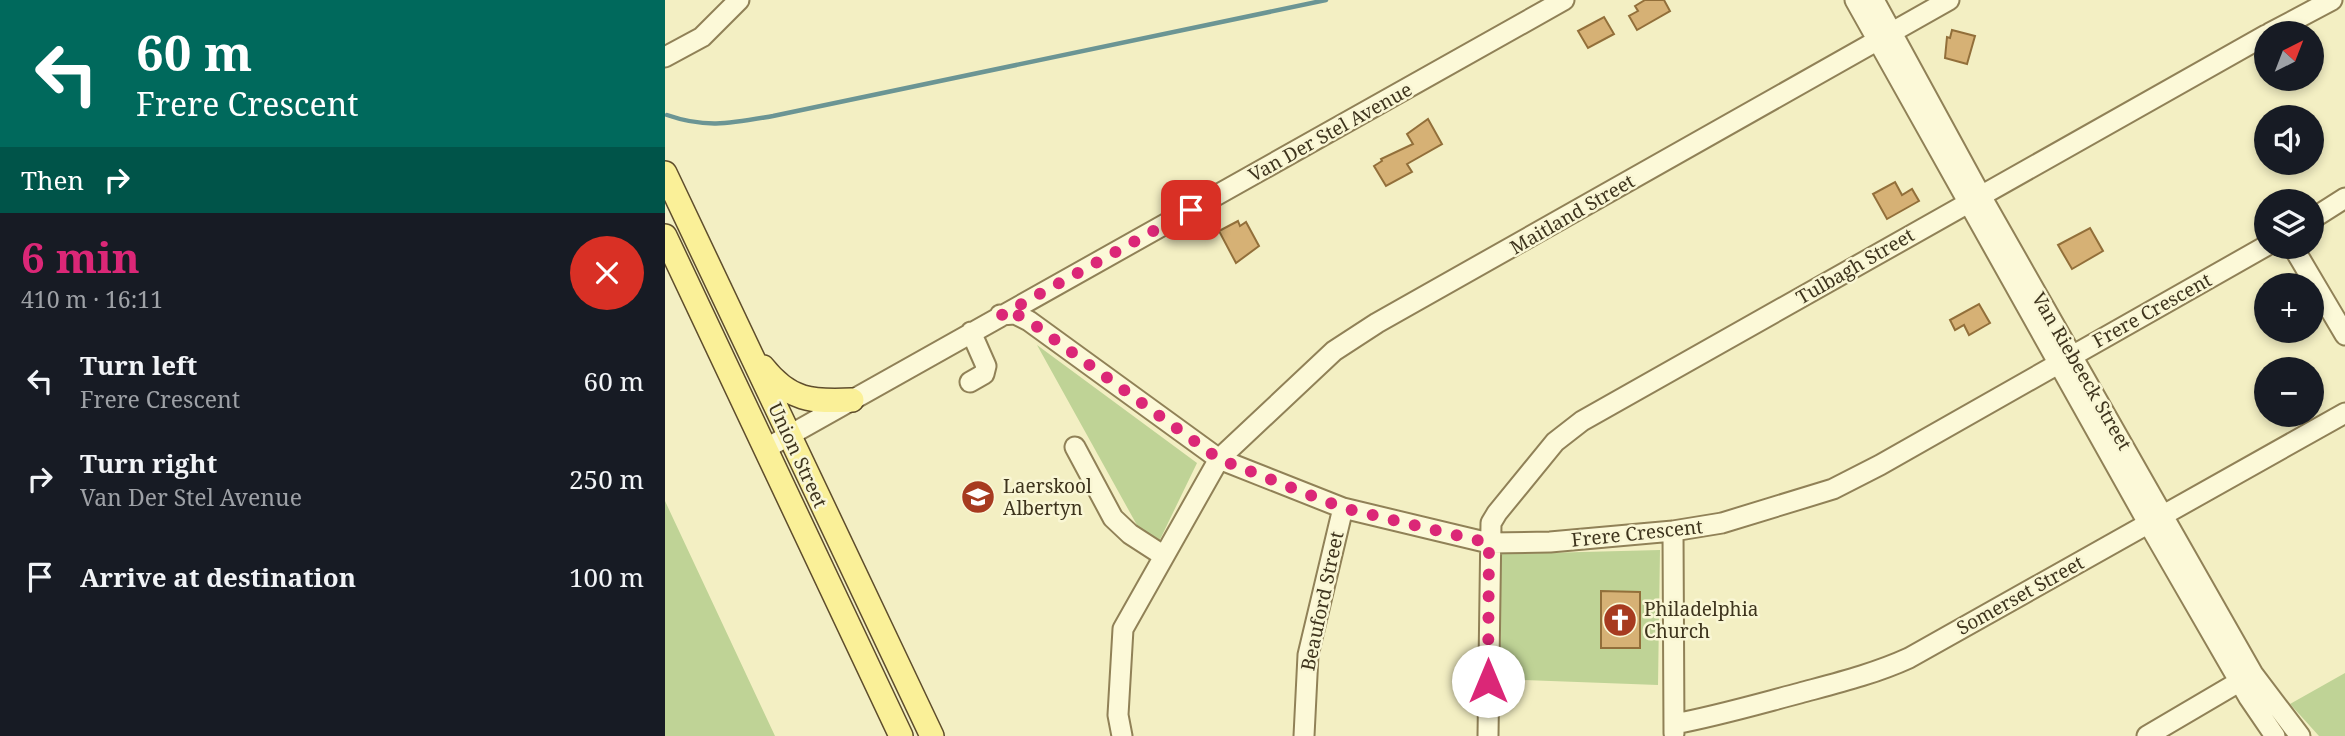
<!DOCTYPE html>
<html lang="en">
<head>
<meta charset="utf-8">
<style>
	body { margin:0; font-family:"Noto Serif",serif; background:#242831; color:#f1f3f6; height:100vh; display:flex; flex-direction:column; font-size:26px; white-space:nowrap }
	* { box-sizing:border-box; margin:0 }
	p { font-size:23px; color:#9ea1a6 }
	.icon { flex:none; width:38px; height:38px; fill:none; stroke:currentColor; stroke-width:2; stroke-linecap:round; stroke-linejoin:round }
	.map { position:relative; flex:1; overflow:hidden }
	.details { display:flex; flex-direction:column; background:#171b24; width:665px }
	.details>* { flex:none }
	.hud { background:#00695c; color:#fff; overflow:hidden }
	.needle { width:46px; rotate:42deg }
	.fabs { position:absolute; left:1589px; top:21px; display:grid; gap:14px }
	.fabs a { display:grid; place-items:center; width:70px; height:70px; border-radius:50%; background:#171b24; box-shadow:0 4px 10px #0003; font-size:35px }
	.pin { position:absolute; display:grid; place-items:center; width:60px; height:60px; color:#fff; margin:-30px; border-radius:14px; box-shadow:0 4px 10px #0006 }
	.me { position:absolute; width:77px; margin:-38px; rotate:0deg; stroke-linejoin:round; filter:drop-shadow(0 0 5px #0008) }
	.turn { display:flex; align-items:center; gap:24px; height:147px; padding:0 21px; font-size:32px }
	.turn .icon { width:91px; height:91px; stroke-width:2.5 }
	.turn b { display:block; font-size:49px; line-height:60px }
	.then { display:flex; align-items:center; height:66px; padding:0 21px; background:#0003; gap:14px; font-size:26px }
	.round { display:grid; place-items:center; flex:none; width:74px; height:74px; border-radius:37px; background:#242831 }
	.overview { display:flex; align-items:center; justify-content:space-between; height:119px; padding:0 21px }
	h1 { font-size:42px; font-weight:700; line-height:52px; color:#db2777 }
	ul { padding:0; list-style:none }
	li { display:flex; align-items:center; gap:21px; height:98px; padding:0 21px }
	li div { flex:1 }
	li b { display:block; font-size:26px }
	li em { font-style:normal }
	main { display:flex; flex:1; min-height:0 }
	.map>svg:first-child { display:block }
	.green { fill:#bfd396 }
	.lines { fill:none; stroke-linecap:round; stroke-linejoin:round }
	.stream { stroke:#6b9594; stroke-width:4.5 }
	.building { fill:#d6b175; stroke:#926f3a; stroke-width:2 }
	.minor-casing { stroke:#908157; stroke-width:23 }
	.major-casing { stroke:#5e4d2c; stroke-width:26 }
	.minor { stroke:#fcf9d8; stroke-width:19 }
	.major { stroke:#faf098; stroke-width:23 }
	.route { stroke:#db2777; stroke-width:12; stroke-dasharray:0 21.6 }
	.labels { text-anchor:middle; stroke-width:5; stroke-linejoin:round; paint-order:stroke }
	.street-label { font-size:19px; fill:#3e341d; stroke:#f9f6d4 }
	.poi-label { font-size:19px; fill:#3e341d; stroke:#f9f6d4; text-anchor:start }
</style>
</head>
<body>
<main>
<section class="details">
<div class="hud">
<div class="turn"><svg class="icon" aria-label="left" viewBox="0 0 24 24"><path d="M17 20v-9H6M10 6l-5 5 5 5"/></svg><div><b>60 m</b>Frere Crescent</div></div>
<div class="then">Then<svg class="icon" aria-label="right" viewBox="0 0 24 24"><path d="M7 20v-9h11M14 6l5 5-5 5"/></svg></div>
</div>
<div class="overview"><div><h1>6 min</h1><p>410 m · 16:11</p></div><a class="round" style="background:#d93025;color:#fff"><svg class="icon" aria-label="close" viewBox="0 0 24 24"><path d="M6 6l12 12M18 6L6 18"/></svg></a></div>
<ul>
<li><svg class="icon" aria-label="left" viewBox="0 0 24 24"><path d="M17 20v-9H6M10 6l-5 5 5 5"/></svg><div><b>Turn left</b><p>Frere Crescent</p></div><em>60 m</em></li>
<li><svg class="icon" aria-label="right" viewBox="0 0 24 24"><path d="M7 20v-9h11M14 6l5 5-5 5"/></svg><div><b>Turn right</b><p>Van Der Stel Avenue</p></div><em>250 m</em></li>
<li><svg class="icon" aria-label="arrive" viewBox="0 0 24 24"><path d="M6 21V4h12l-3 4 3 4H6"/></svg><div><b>Arrive at destination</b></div><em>100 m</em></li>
</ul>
</section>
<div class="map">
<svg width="1680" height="736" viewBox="0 0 1680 736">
	<rect width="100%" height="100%" fill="#f3efc3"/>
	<!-- green -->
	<path class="green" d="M372 345 532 463 488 554Z
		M0 501 110 736H0Z
		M995 550 993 685 836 679 835 554Z
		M1680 673V736H1654L1625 704Z"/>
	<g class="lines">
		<!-- stream -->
		<path class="stream" d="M2 115C42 129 67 123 108 116L661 0"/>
	</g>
	<!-- building -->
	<path class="building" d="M980 0H999L1005 11 972 30 964 16 973 11 970 6Z
		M939 17 949 34 923 48 913 31Z
		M1287 30 1310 36 1302 64 1280 58 1282 37 1285 38Z
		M763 119 777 144 742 164 747 172 721 186 709 166 717 161 716 159 748 144 742 134Z
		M1230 182 1237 195 1247 189 1254 201 1222 219 1208 194Z
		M573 221 575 226 581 222 594 246 571 263 554 231Z
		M1425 228 1438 251 1407 269 1393 245Z
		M1314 304 1325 323 1304 335 1299 325 1290 330 1285 320Z
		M936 591 975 592V648H936Z"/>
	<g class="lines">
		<!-- minor casing -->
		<g class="minor-casing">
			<path id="minor" d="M1190 0 1483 523 1584 698 1610 736
				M1209 0 1316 196 1588 674 1635 736
				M1605 33 1667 0
				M0 57 37 37 74 0
				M1647 219 1680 198
				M1628 247 1680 335
				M335 315 350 314 364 321 554 459 678 508 824 543 885 542 1008 531 1057 523 1168 489 1215 465 1601 246
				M305 382 319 374 321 366 306 332
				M410 447 448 518 465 534 499 556
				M100 449 899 0
				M1008 531 1009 733
				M1009 724C1052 716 1093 704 1135 693 1172 683 1209 674 1244 658L1680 413
				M457 736 453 715 458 629 554 459 669 351 712 323 1284 0
				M639 736 643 655 678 508
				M823 736 826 523 832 513 890 442 917 421 1601 35
				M1482 736 1584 676"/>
		</g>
		<!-- major casing -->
		<g class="major-casing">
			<path id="major" d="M0 173 267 736
				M0 236 236 736
				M98 367C125 401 147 402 187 400"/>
		</g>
		<!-- minor -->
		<use href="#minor" class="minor"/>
		<!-- major -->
		<use href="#major" class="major"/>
	</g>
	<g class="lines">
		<!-- route -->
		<path class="route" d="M526 210 335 316 351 314 364 321 554 459 678 508 824 543 823 681"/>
	</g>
	<!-- icons -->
	<defs>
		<g id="school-disc" transform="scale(1.75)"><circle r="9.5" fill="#a73b20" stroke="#f9f6d4"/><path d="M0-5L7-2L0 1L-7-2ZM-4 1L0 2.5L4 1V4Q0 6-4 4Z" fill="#fff"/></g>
		<g id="church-disc" transform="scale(1.75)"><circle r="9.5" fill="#a73b20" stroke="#f9f6d4"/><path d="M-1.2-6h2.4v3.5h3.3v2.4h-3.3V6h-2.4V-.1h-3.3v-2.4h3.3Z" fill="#fff"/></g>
	</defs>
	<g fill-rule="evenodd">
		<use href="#school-disc" x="313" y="497"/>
		<use href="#church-disc" x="955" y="620"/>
	</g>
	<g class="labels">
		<!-- street labels -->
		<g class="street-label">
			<text transform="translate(665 132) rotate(-29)" y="7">Van Der Stel Avenue</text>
			<text transform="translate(907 214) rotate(-30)" y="7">Maitland Street</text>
			<text transform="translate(1190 266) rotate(-30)" y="7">Tulbagh Street</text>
			<text transform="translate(1487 310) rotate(-29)" y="7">Frere Crescent</text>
			<text transform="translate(1417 371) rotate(60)" y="7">Van Riebeeck Street</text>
			<text transform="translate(133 455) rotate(65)" y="7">Union Street</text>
			<text transform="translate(972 533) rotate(-6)" y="7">Frere Crescent</text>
			<text transform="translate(1355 595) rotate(-29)" y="7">Somerset Street</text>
			<text transform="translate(657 601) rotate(-78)" y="7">Beauford Street</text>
		</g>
		<!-- poi labels -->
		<g class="poi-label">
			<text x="338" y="493">Laerskool<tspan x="338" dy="22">Albertyn</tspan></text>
			<text x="979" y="616">Philadelphia<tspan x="979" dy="22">Church</tspan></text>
		</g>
	</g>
</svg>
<div class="fabs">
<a><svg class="needle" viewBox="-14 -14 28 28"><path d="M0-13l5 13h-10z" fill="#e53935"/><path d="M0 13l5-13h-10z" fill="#9ea1a6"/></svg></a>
<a><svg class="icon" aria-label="sound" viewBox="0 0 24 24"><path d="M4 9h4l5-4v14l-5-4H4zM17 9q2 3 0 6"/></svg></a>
<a><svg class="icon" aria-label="layers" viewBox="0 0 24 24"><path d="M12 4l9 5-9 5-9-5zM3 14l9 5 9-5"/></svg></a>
<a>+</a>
<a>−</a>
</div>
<div class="pin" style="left:526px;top:210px;background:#d93025"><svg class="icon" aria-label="arrive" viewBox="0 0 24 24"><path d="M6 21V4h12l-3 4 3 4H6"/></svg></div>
<svg class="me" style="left:823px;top:681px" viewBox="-20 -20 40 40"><circle r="19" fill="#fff"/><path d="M0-13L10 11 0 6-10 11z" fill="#db2777"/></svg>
</div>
</main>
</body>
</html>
